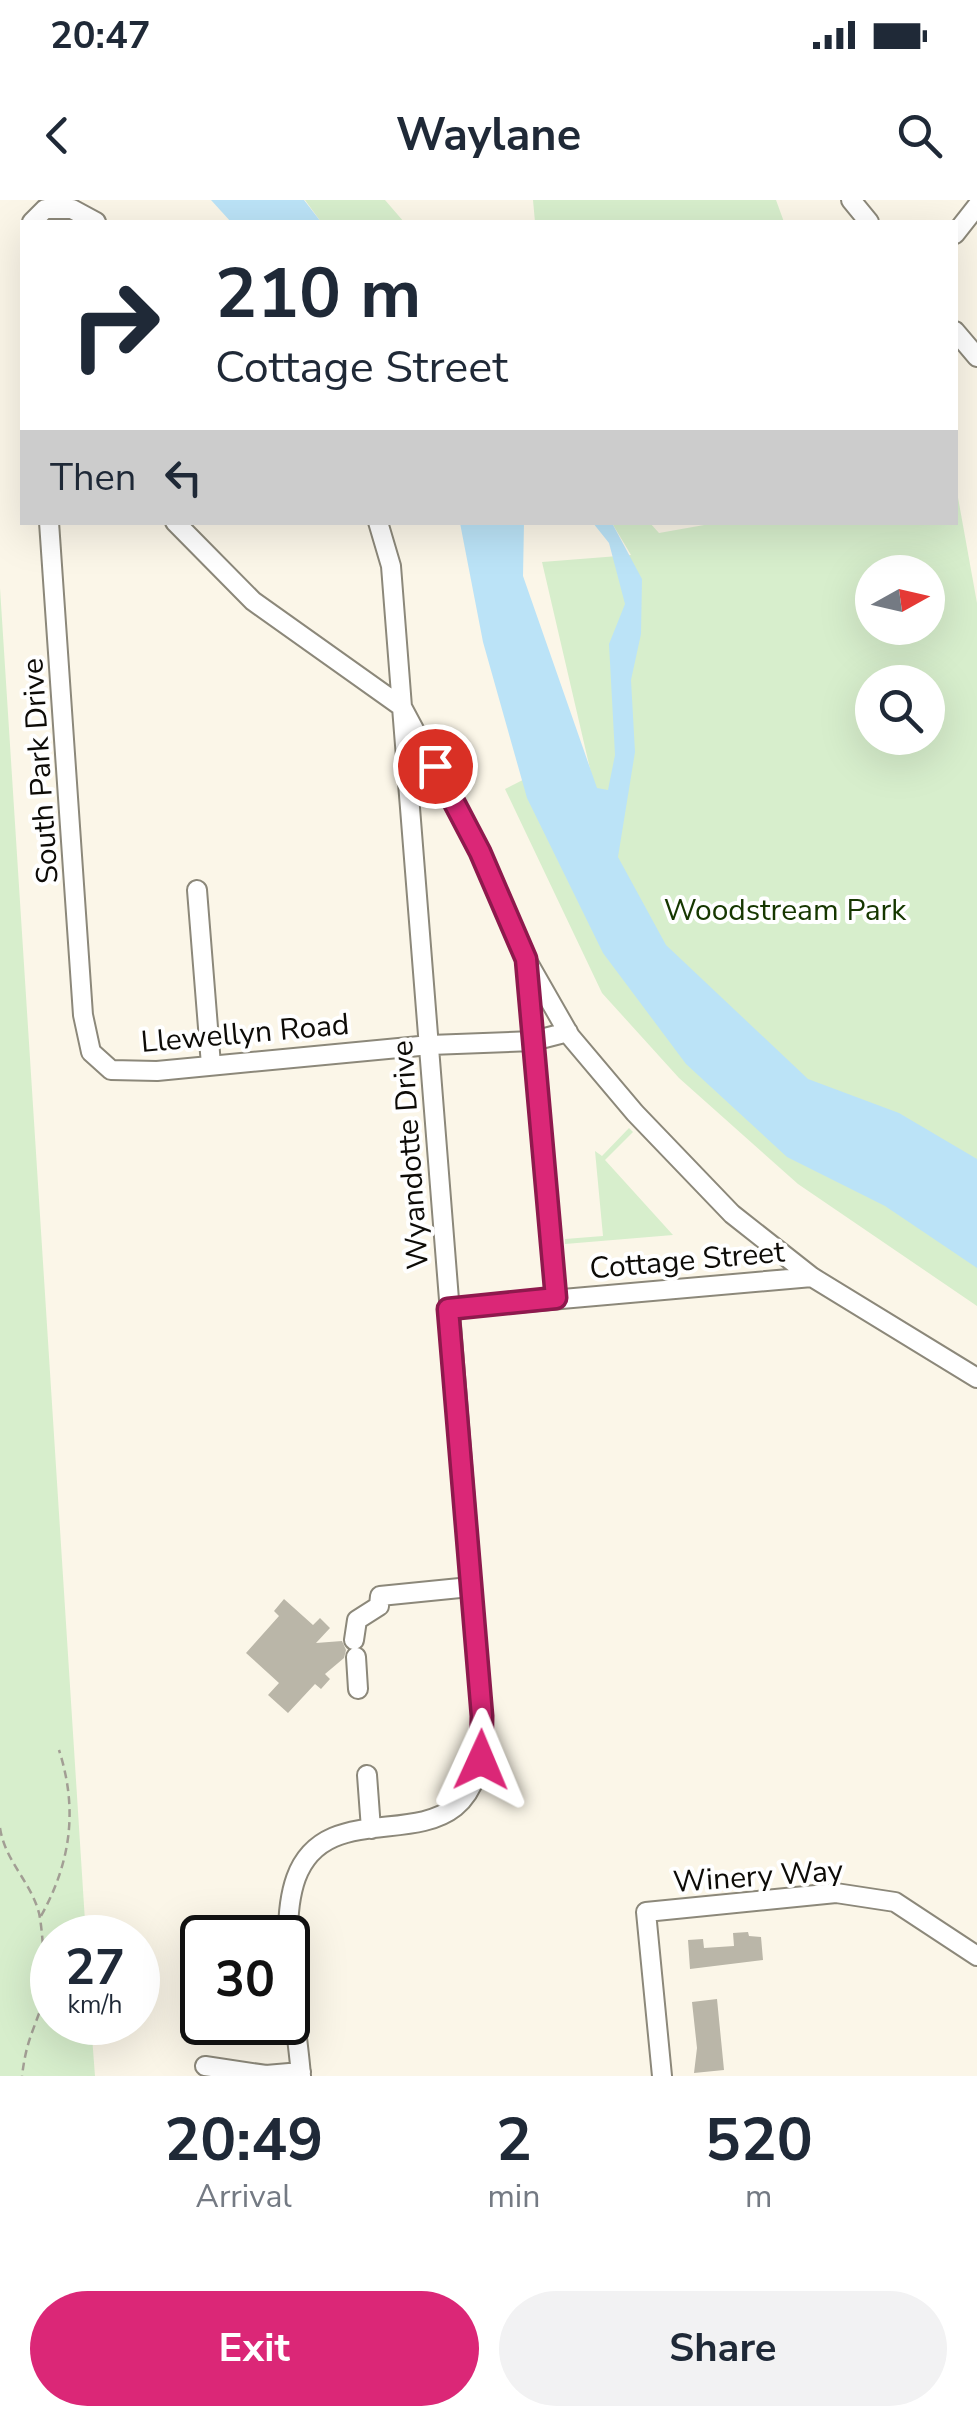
<!DOCTYPE html>
<html lang="en">
<head>
<meta charset="utf-8">
<style>
	body { margin:0; font-family:"Nunito Sans",sans-serif; background:#f2f2f3; color:#1f2937; height:100vh; display:flex; flex-direction:column; font-size:38px; white-space:nowrap }
	* { box-sizing:border-box; margin:0 }
	p { font-size:32px; color:#747a83 }
	.icon { flex:none; width:55px; height:55px; fill:none; stroke:currentColor; stroke-width:2; stroke-linecap:round; stroke-linejoin:round }
	.map { position:relative; height:1876px; overflow:hidden }
	.side { display:flex; flex-direction:column; background:#fff; flex:1 }
	.side>* { flex:none }
	.top-card { position:absolute; left:20px; top:20px; width:938px; height:305px; border-radius:0px; box-shadow:0 10px 40px #0002; background:#fff; color:#1f2937; overflow:hidden }
	.needle { width:65px; rotate:82deg }
	.controls { position:absolute; left:855px; top:355px; display:grid; gap:20px }
	.controls a { display:grid; place-items:center; width:90px; height:90px; border-radius:50%; background:#fff; box-shadow:0 10px 40px #0002; font-size:50px }
	.speed { position:absolute; left:30px; top:1715px; display:flex; gap:20px; font-size:50px; font-weight:700; text-align:center }
	.speed>* { display:grid; place-content:center; width:130px; height:130px; border-radius:50%; background:#fff; box-shadow:0 10px 40px #0002; line-height:1 }
	.speed small { font-size:25px; font-weight:400 }
	.speed .limit { border:5px solid #111; border-radius:15px; background:#fff; color:#111 }
	.pin { position:absolute; display:grid; place-items:center; width:85px; height:85px; color:#fff; margin:-42px; border:5px solid #fff; border-radius:50%; box-shadow:0 2px 10px #0007 }
	.me { position:absolute; width:110px; margin:-55px; rotate:1deg; stroke-linejoin:round; filter:drop-shadow(0 0 8px #0008) }
	.turn { display:flex; align-items:center; gap:35px; height:210px; padding:0 30px; font-size:45px }
	.turn .icon { width:130px; height:130px; stroke-width:2.5 }
	.turn b { display:block; font-size:70px; line-height:85px }
	.then { display:flex; align-items:center; height:95px; padding:0 30px; background:#0003; gap:20px; font-size:38px }
	.eta { display:flex; justify-content:space-evenly; align-items:center; height:170px; text-align:center }
	.eta b { font-size:60px; font-weight:700; line-height:70px }
	.primary-button { display:flex; gap:20px; margin-top:auto; padding:20px 30px }
	.primary-button a { flex:1; height:115px; border-radius:60px; background:#db2777; color:#fff; font-size:40px; font-weight:700; line-height:115px; text-align:center }
	.primary-button a+a { background:#f2f2f3; color:#1f2937 }
	.status { display:flex; justify-content:space-between; align-items:center; height:70px; padding:0 50px; background:#fff; direction:ltr }
	.status svg { height:28px; fill:currentColor }
	header { display:flex; justify-content:space-between; align-items:center; height:130px; padding:0 30px; background:#fff; font-size:45px; font-weight:700 }
	.map>svg:first-child { display:block }
	.green { fill:#d7eecc; fill-rule:evenodd }
	.water { fill:#bbe3f7 }
	.building { fill:#bab6a8 }
	.lines { fill:none; stroke-linecap:round; stroke-linejoin:round }
	.minor-casing { stroke:#8c887a; stroke-width:22 }
	.path { stroke:#a29e94; stroke-width:2.5; stroke-dasharray:8 5; stroke-linecap:butt }
	.minor { stroke:#fff; stroke-width:18 }
	.route-casing { stroke:#8e194d; stroke-width:25 }
	.route { stroke:#db2777; stroke-width:18 }
	.labels { text-anchor:middle; stroke-width:8; stroke-linejoin:round; paint-order:stroke }
	.street-label { font-size:30px; fill:#0d0b07; stroke:#fff }
	.park-label { font-size:30px; fill:#163700; stroke:#fff }
</style>
</head>
<body>
<div class="status"><b>20:47</b><svg viewBox="0 0 49 12"><path d="M0 12V9h3v3zM5 12V6h3v6zM10 12V3h3v9zM15 12V0h3v12zM26 1h20v11H26zM47 4h2v5h-2z"/></svg></div>
<header><svg class="icon" aria-label="back" viewBox="0 0 24 24"><path d="M15 5l-7 7 7 7"/></svg>Waylane<svg class="icon" aria-label="search" viewBox="0 0 24 24"><circle cx="10" cy="10" r="6"/><path d="M15 15l6 6"/></svg></header>
<div class="map">
<svg width="977" height="1876" viewBox="0 0 977 1876">
	<rect width="100%" height="100%" fill="#fbf6e8"/>
	<!-- green -->
	<path class="green" d="M305 0H385L404 22H321Z
		M533 0H776L784 22H535Z
		M955 281 977 403V1106L798 984 679 878 602 793 505 589 568 557 594 586 542 362 631 355 612 323H650L659 333 721 322H955ZM872 372H928V428H872ZM872 482H928V538H872Z
		M0 388 86 1737 52 1738V1822L91 1823 95 1876H0Z
		M629 928 633 932 605 960 673 1035 565 1044V1039L603 1036 595 951 602 956Z"/>
	<!-- water -->
	<path class="water" d="M211 0H304L321 22H231Z
		M460 323H524L523 376 597 588 608 590 615 555 609 444 625 404 609 343 593 323H612L642 379 641 434 631 480 635 552 618 657 666 745 808 879 899 913 977 959V1068L885 1006 787 957 686 864 603 753 527 598 483 442Z"/>
	<!-- building -->
	<path class="building" d="M284 1399 313 1425 320 1418 330 1428 316 1443 342 1441 346 1450 344 1458 325 1474 330 1479 321 1489 315 1484 288 1513 268 1495 279 1483 246 1453 279 1416 274 1411Z
		M748 1732 749 1736 761 1737 763 1760 690 1769 688 1740 703 1739 704 1748 734 1746 733 1733Z
		M717 1799 724 1870 694 1873 697 1848 692 1802Z"/>
	<g class="lines">
		<!-- minor casing -->
		<g class="minor-casing">
			<path id="minor" d="M851 0 869 22
				M32 22 45 9H72L96 22
				M955 34 977 6
				M955 131 977 157
				M49 322 83 815 91 852 111 870 157 871 430 845 533 841 568 832
				M175 322 253 401 402 507 482 1516C490 1691 333 1576 296 1678 277 1731 297 1820 301 1876
				M378 322 391 366 402 507 479 651 526 759 570 836 635 913 732 1014 812 1077 977 1178
				M197 690 211 865
				M527 769 556 1098
				M448 1109 812 1077
				M354 1440 357 1420 379 1406 380 1396 470 1387
				M356 1457 358 1489
				M367 1575 371 1629
				M205 1866 266 1875 301 1872
				M662 1876 646 1712 836 1693 895 1702 977 1756"/>
		</g>
		<!-- path -->
		<path class="path" d="M0 1628C5 1661 31 1682 39 1713 43 1731 47 1791 41 1808 31 1836 26 1844 22 1876
			M41 1716C71 1662 78 1609 59 1550"/>
		<!-- minor -->
		<use href="#minor" class="minor"/>
	</g>
	<g class="lines">
		<!-- route casing -->
		<g class="route-casing">
			<path id="route" d="M435 566 480 652 526 759 556 1098 448 1109 482 1516 481 1560"/>
		</g>
		<!-- route -->
		<use href="#route" class="route"/>
	</g>
	<g class="labels">
		<!-- street labels -->
		<g class="street-label">
			<text transform="translate(40 571) rotate(-94)" y="10">South Park Drive</text>
			<text transform="translate(245 833) rotate(-5)" y="10">Llewellyn Road</text>
			<text transform="translate(410 955) rotate(-94)" y="10">Wyandotte Drive</text>
			<text transform="translate(687 1060) rotate(-5)" y="10">Cottage Street</text>
			<text transform="translate(758 1676) rotate(-4)" y="10">Winery Way</text>
		</g>
		<!-- park labels -->
		<g class="park-label">
			<text x="785" y="720">Woodstream Park</text>
		</g>
	</g>
</svg>
<div class="controls">
<a><svg class="needle" viewBox="-14 -14 28 28"><path d="M0-13l5 13h-10z" fill="#e53935"/><path d="M0 13l5-13h-10z" fill="#747a83"/></svg></a>
<a><svg class="icon" aria-label="search" viewBox="0 0 24 24"><circle cx="10" cy="10" r="6"/><path d="M15 15l6 6"/></svg></a>
</div>
<div class="speed"><div>27<small>km/h</small></div><div class="limit">30</div></div>
<div class="pin" style="left:435px;top:566px;background:#d93025"><svg class="icon" aria-label="arrive" viewBox="0 0 24 24"><path d="M6 21V4h12l-3 4 3 4H6"/></svg></div>
<svg class="me" style="left:481px;top:1560px" viewBox="-20 -20 40 40"><path d="M0-17L14 15 0 8-14 15z" fill="#db2777" stroke="#fff" stroke-width="4"/></svg>
<div class="top-card">
<div class="turn"><svg class="icon" aria-label="right" viewBox="0 0 24 24"><path d="M7 20v-9h11M14 6l5 5-5 5"/></svg><div><b>210 m</b>Cottage Street</div></div>
<div class="then">Then<svg class="icon" aria-label="left" viewBox="0 0 24 24"><path d="M17 20v-9H6M10 6l-5 5 5 5"/></svg></div>
</div>
</div>
<section class="side">
<div class="eta">
<div><b>20:49</b><p>Arrival</p></div>
<div><b>2</b><p>min</p></div>
<div><b>520</b><p>m</p></div>
</div>
<div class="primary-button"><a>Exit</a><a>Share</a></div>
</section>
</body>
</html>
